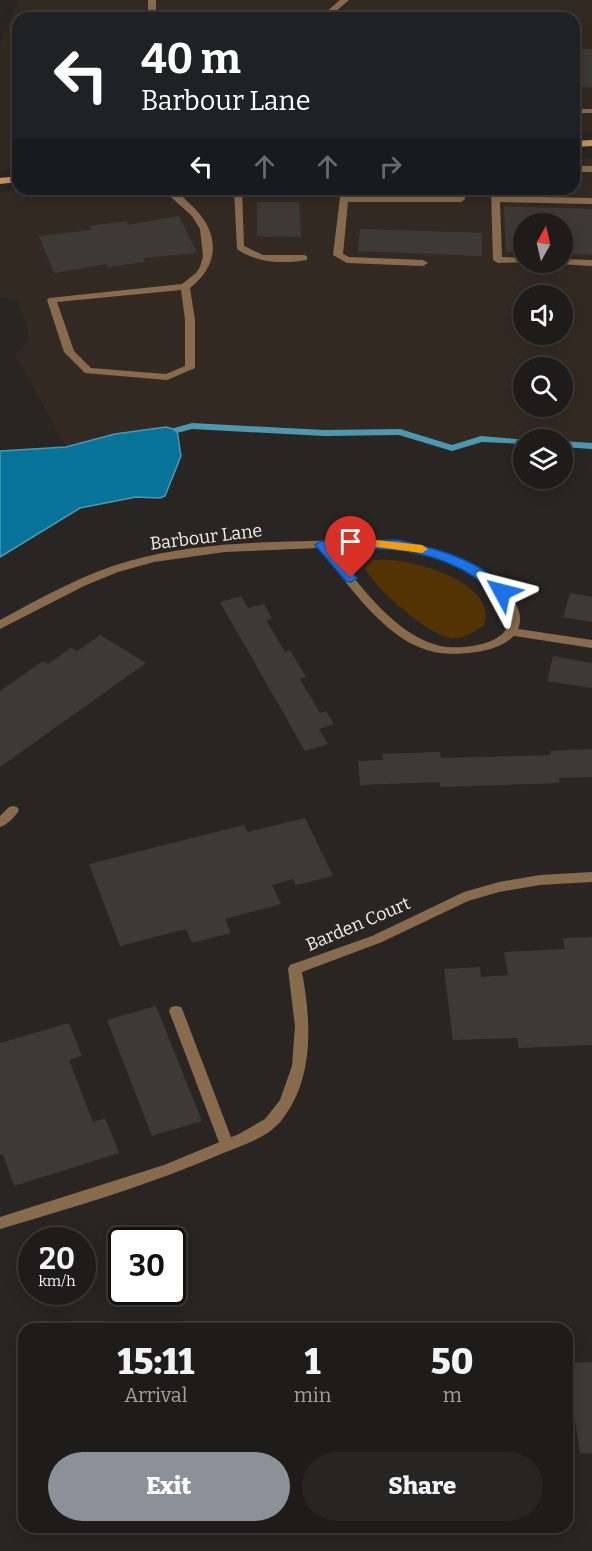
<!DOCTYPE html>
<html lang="en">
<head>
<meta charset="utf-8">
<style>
	body { margin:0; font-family:Bitter,serif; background:#262523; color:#f1f3f6; height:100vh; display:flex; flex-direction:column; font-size:22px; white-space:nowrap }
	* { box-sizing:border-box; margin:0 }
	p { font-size:20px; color:#a1a1a2 }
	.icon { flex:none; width:33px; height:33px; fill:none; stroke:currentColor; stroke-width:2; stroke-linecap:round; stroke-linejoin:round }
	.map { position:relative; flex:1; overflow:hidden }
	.details { position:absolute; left:18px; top:1323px; width:555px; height:210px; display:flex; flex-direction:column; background:#1e1c1a; border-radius:18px; box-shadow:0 3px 15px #0003,0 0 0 2px #3c3a39 }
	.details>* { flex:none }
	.guide { position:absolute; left:12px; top:12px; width:568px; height:183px; border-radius:18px; box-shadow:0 3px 15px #0003,0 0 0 2px #3c3a39; background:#202124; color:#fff; overflow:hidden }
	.needle { width:39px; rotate:8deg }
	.buttons { position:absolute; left:513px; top:213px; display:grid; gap:12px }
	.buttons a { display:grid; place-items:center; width:60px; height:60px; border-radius:50%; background:#1e1c1a; box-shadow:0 3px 15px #0003,0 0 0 2px #3c3a39; font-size:30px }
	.speed { position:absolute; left:18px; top:1227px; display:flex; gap:12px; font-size:30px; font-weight:700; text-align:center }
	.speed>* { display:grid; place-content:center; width:78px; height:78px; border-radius:50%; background:#1e1c1a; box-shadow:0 3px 15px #0003,0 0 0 2px #3c3a39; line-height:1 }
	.speed small { font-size:15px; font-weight:400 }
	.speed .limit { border:3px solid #111; border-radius:9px; background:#fff; color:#111 }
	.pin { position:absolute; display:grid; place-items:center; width:51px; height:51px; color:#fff; margin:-62px -26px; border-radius:50% 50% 50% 0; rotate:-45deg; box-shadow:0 0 6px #0007 }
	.pin .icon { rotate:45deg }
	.me { position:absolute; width:66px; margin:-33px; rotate:308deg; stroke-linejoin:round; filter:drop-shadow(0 0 4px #0008) }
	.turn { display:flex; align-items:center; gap:21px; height:126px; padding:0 30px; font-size:27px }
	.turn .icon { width:78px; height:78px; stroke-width:2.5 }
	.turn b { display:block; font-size:42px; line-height:51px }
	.lanes { display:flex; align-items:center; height:57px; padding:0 30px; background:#0003; justify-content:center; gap:30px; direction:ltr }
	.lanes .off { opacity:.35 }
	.eta { display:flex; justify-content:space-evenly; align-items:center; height:102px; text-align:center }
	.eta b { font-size:36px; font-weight:800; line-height:42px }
	.primary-button { display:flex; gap:12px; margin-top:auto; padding:12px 30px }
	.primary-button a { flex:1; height:69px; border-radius:36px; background:#8c9099; color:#fff; font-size:24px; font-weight:800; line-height:69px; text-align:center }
	.primary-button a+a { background:#262523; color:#f1f3f6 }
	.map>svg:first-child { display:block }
	.built { fill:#322a22; fill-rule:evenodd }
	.green { fill:#533203 }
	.water { fill:#077398; stroke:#4d98b1; stroke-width:1.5 }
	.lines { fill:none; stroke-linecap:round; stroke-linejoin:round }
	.stream { fill:#4d98b1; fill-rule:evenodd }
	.building { fill:#3d3a36 }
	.lane { fill:#886b4d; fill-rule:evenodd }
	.street { fill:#886b4d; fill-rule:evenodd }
	.secondary { fill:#c19361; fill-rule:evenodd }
	.route { fill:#1a73e8; stroke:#114b97; stroke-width:1.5 }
	.slow { fill:#f59e0b }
	.labels { text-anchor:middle; stroke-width:6; stroke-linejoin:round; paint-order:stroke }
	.street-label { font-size:18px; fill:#f0eeeb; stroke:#282522 }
</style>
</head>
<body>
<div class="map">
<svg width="592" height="1551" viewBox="0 0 592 1551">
	<rect width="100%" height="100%" fill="#282522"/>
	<!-- built -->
	<path class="built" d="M19 0H592V133H575L574 18H18V168L0 170V43Z
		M575 158H592V446L563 444 562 440 523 441 481 439 452 448 400 432 324 433 192 426 177 430 158 428 115 434 66 447 15 354 30 338 18 300 0 298V192L20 189H574ZM524 224H562V262H524ZM524 296H562V334H524ZM524 368H562V406H524Z"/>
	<!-- green -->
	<path class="green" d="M373 560C404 555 500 581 484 625 474 632 463 640 450 638 429 635 373 587 365 568Z"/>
	<!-- water -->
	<path class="water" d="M166 427 177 430 181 456 165 496 160 498 136 497 80 508 0 557V451L66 447 115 434Z"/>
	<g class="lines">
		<!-- stream -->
		<path class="stream" d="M192 423 324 430 400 429 452 445 481 436 527 440H524V444L482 442 452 451 399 435 324 436 192 429 177 433 173 430 174 428Z
			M562 441 592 443V449L562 447Z"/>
	</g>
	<!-- building -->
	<path class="building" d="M574 49H592V87L574 88Z
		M257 202H299L301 237 257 236Z
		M504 206 592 209V255L562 254V224H524V253L506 252Z
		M179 216 197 253 143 258 145 262 108 267 106 264 54 273 39 236 91 230 90 226 127 221 128 225Z
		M360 229 482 233V256L358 251Z
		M570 593 592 597V622L563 617Z
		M241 596 248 608 264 604 272 619 266 620 285 652 290 650 306 677 300 679 320 713 326 711 334 724 319 729 328 744 305 751 220 602Z
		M100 635 146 663 0 767V691L43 661 48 664 71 648 77 651Z
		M553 656 592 663V688L547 681Z
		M592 749V777L559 778 560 783 440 787V782L360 785 358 761 383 760 382 754 440 752 441 758 551 755 550 751Z
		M305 818 333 876 296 885 293 879 272 885 281 904 225 919 231 933 192 943 186 929 120 946 89 864 244 825 248 832Z
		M592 937V1045L519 1048 517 1038 453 1040 444 969 480 967 481 977 508 975 504 952 565 949 563 938Z
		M156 1006 202 1121 152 1136 107 1020Z
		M69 1023 82 1056 69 1060 93 1122 105 1118 119 1153 14 1186 3 1154 0 1155V1043Z
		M592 1362V1453L580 1454 567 1363Z"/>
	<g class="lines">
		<!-- lane -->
		<path class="lane" d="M148 0H156V18H148Z
			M574 109H592V113H574Z
			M574 166H592V172H574Z
			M162 189C174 189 181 195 190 204 219 230 222 263 190 288L195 320V368L167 380 85 373 64 352 47 300 49 298 182 284 196 273 200 267 203 256 200 229 192 216ZM181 290 185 320V366L166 374 91 368 74 351 57 302Z
			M234 189H242L244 246 263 255H304L307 256V260C284 264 256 263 237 249Z
			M341 189H349V196H456V189H464L465 199 461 202H348L343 254 349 257 423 260 428 263 423 266 347 263 333 255Z
			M491 189H499L500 196 592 198V204L500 202 502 257 524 258V262H528L498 263 493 260Z
			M562 259 592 260V266L559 264 558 262H562Z
			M512 628 592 640V648L508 635 506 632Z
			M13 806 17 807 19 810C15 817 7 825 0 827V816L9 807Z
			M176 1006 181 1007 183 1011 234 1145 232 1149 227 1151 222 1149 220 1145 169 1011 171 1007Z"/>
		<!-- street -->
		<path class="street" d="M340 0H349L328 18H319Z
			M360 540C383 540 406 541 428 547 456 554 521 585 520 620 519 652 463 656 440 653 431 652 418 647 410 643 372 621 346 581 318 548L225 552 154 562 118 572 84 586 0 629V620C41 598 83 574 129 561 203 540 283 542 360 540ZM374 547C390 548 407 549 423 553 449 559 510 589 509 619 509 646 459 650 440 646 433 644 425 641 419 638 382 618 356 579 329 548Z
			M592 872V882L540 885 499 892 468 901 382 942 302 972C311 1021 315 1079 281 1121 267 1138 241 1146 221 1154 149 1185 75 1207 0 1229V1217L164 1165 239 1134 265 1119 280 1100 292 1066 295 1026 288 969 290 965 372 936 464 892 499 882 540 875Z"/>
		<!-- secondary -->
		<path class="secondary" d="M592 140V146L574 147V141Z
			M18 176V182L0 184V178Z"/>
	</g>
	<!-- route -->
	<path class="route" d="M397 540C435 548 483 560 508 592L502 596 498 595C485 586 473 574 459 568 415 546 379 548 331 549L357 578 351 582 346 581 315 545 321 541Z"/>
	<!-- slow -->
	<path class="slow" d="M375 540 422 545 428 549 422 553 370 546 369 544Z"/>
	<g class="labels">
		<!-- street labels -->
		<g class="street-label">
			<text transform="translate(206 537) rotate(-7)" y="6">Barbour Lane</text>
			<text transform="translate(358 924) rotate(-23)" y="6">Barden Court</text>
		</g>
	</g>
</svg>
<div class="buttons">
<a><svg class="needle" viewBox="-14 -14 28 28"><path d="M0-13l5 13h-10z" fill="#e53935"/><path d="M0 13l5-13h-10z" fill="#a1a1a2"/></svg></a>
<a><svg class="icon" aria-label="sound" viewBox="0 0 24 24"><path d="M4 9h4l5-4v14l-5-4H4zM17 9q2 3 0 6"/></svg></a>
<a><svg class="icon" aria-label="search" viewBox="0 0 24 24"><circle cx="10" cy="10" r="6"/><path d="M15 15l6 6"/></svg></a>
<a><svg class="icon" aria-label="layers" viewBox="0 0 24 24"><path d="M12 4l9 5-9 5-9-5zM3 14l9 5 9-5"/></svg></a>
</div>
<div class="speed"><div>20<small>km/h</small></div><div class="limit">30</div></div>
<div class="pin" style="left:351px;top:578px;background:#d93025"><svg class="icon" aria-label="arrive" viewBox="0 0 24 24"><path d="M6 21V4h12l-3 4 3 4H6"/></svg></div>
<svg class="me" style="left:502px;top:592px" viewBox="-20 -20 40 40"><path d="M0-17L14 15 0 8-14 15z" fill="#1a73e8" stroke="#fff" stroke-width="4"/></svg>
<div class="guide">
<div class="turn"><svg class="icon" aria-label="left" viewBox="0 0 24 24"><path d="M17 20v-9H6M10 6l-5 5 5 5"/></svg><div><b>40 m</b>Barbour Lane</div></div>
<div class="lanes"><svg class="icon" aria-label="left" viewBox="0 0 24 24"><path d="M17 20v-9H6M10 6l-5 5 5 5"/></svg><svg class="icon off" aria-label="ahead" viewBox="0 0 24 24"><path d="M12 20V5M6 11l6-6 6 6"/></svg><svg class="icon off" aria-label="ahead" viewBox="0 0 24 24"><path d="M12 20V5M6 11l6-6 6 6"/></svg><svg class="icon off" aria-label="right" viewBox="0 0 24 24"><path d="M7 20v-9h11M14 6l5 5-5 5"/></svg></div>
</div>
<section class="details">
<div class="eta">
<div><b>15:11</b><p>Arrival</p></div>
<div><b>1</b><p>min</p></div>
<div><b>50</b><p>m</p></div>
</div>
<div class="primary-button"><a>Exit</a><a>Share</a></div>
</section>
</div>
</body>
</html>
